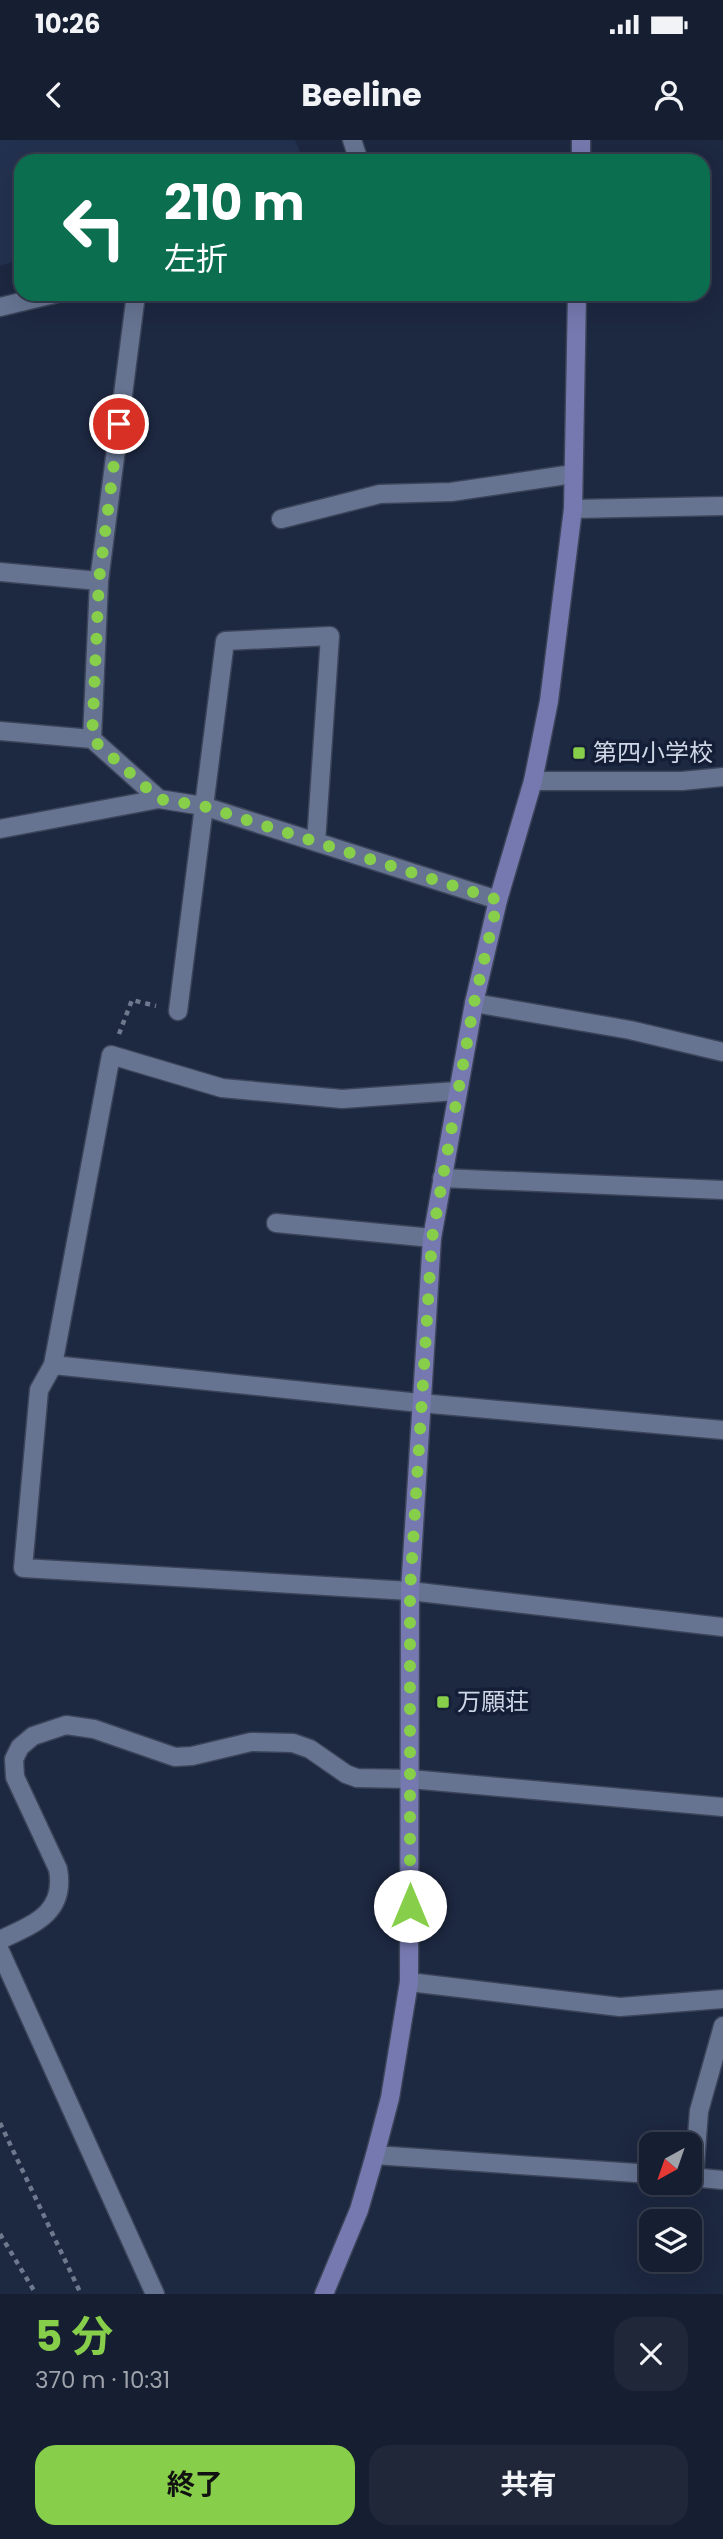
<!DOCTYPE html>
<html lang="ja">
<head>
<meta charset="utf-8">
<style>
	body { margin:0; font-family:Poppins,"Noto Sans JP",sans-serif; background:#1f2739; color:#f1f3f6; height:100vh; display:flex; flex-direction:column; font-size:26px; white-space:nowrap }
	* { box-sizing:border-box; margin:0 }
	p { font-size:23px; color:#9ea2ab }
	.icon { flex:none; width:38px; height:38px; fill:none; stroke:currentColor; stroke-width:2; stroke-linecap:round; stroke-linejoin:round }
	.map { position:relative; height:2154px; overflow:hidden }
	.drawer { display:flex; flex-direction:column; background:#161e31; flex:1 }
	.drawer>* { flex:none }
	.top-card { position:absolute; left:14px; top:14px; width:696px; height:147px; border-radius:21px; box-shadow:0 7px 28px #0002,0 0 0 2px #353c4d; background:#0b6e4f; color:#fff; overflow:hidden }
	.needle { width:46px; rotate:220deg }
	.controls { position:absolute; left:639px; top:1992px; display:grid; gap:14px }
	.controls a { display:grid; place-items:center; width:63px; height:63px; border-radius:14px; background:#161e31; box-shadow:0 7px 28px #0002,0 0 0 2px #353c4d; font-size:35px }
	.pin { position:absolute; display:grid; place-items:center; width:60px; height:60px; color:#fff; margin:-30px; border:4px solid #fff; border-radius:50%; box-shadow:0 2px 7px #0007 }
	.me { position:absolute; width:77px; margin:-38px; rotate:0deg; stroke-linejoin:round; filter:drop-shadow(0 0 5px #0008) }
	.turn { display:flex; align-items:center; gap:24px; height:147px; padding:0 35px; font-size:32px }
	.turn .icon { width:91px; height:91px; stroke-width:2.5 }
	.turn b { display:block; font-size:49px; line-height:60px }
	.round { display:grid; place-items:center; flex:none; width:74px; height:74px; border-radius:21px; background:#1f2739 }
	.overview { display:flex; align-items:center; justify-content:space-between; height:119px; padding:0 35px }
	h1 { font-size:42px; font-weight:700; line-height:52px; color:#87cf4a }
	.primary-button { display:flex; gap:14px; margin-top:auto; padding:14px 35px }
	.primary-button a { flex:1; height:80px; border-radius:21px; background:#87cf4a; color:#111; font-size:28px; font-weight:700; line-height:80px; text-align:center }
	.primary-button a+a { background:#1f2739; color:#f1f3f6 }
	.status { display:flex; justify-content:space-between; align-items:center; height:49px; padding:0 35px; background:#161e31; direction:ltr }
	.status svg { height:19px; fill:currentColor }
	header { display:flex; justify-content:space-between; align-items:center; height:91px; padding:0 35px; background:#161e31; font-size:32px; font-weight:700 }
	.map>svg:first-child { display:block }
	.built { fill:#233150 }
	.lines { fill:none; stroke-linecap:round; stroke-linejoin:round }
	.lane-casing { stroke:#3b4459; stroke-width:21 }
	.street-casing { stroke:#3b4459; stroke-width:21 }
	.secondary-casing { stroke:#3b4459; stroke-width:21 }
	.path { stroke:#6f798e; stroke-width:4.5; stroke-dasharray:5 5; stroke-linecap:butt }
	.lane { stroke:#667492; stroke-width:18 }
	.street { stroke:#667492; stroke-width:18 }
	.secondary { stroke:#7679af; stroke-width:18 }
	.route { stroke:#87cf4a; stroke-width:12; stroke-dasharray:0 21.6 }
	.poi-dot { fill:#87cf4a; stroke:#141e36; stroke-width:2.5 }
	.labels { text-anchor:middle; stroke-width:7; stroke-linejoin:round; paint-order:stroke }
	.poi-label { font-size:24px; fill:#cfd7e7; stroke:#141e36; text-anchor:start }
</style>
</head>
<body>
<div class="status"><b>10:26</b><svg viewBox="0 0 49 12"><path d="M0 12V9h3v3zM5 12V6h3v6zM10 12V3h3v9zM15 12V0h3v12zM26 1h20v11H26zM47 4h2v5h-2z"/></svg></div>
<header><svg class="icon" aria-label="back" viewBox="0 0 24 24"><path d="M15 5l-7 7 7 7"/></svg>Beeline<svg class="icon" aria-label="person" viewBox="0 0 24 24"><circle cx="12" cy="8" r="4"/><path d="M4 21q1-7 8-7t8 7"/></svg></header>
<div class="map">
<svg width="723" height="2154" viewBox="0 0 723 2154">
	<rect width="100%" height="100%" fill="#1d2841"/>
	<!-- built -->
	<path class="built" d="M0 0H295L304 21H21V119L0 126Z"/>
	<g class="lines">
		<!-- lane casing -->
		<g class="lane-casing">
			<path id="lane" d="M276 1083 432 1098"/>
		</g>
		<!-- street casing -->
		<g class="street-casing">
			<path id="street" d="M352 0 359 21
				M0 167 54 154
				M573 369 723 366
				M281 379 380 354 451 352 573 334
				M0 432 99 441
				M0 591 92 599 159 659 203 666 498 760
				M92 599 99 441 136 154
				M533 641H682L723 637
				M0 689 159 659
				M474 863 630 890 723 912
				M178 871 225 501 330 496 316 702
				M457 951 342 959 222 948 111 915 53 1225 39 1250 23 1428 410 1451 723 1487
				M442 1038 723 1050
				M53 1225 420 1263 723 1290
				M0 1800C34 1784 66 1773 58 1729L15 1637 14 1619 20 1607 33 1596 66 1585 94 1589 175 1617 192 1616 251 1602 293 1603 310 1609 346 1634 357 1638 410 1639 723 1667
				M0 1811 155 2154
				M409 1842 620 1867 723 1859
				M375 2015 651 2034
				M690 2037 723 2040
				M694 2037 699 1971 723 1886"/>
		</g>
		<!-- secondary casing -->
		<g class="secondary-casing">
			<path id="secondary" d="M581 21V0
				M324 2154 359 2070 375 2015 390 1958 409 1842 410 1451 432 1098 474 863 498 760 533 641 549 561 573 369 577 154"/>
		</g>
		<!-- path -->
		<path class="path" d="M119 894 132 860 156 866
			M0 1983 81 2154
			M0 2094 36 2154"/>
		<!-- lane -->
		<use href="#lane" class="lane"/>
		<!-- street -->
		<use href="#street" class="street"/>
		<!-- secondary -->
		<use href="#secondary" class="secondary"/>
	</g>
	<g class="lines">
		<!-- route -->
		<path class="route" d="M119 284 99 440 92 599 159 659 203 666 498 760 474 863 432 1098 410 1451V1766"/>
	</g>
	<!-- markers -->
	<g class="poi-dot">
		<rect x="572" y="606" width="14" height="14" rx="3.5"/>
		<rect x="436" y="1555" width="14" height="14" rx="3.5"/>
	</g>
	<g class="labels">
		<!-- poi labels -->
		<g class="poi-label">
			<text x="593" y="621">第四小学校</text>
			<text x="457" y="1570">万願荘</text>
		</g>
	</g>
</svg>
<div class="controls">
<a><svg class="needle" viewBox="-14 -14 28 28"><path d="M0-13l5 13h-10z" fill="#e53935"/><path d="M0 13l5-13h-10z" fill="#9ea2ab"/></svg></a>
<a><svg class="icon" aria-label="layers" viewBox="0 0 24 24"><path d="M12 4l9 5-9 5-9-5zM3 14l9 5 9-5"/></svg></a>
</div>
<div class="pin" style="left:119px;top:284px;background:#d93025"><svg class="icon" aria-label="arrive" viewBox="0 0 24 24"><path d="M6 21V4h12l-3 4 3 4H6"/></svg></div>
<svg class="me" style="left:410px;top:1766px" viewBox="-20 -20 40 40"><circle r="19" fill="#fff"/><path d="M0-13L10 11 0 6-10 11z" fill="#87cf4a"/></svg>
<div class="top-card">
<div class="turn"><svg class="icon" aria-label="left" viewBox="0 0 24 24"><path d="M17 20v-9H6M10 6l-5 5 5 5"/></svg><div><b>210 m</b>左折</div></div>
</div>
</div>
<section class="drawer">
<div class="overview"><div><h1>5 分</h1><p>370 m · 10:31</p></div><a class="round"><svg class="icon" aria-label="close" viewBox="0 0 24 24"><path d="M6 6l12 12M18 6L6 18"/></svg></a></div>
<div class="primary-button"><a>終了</a><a>共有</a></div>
</section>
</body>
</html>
